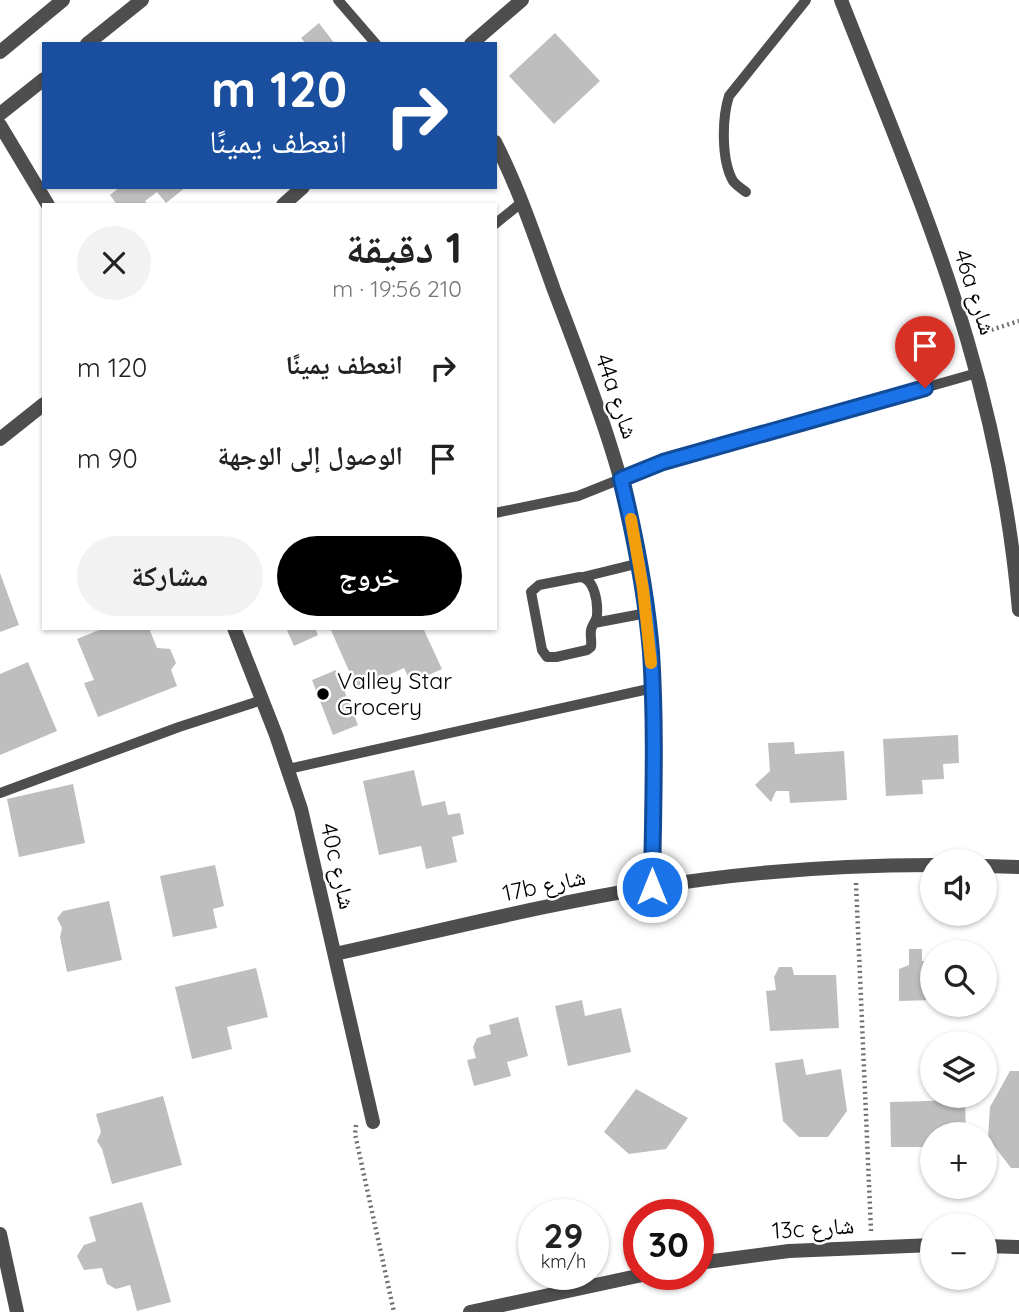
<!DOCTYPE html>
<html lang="ar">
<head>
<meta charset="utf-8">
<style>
	body { margin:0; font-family:Quicksand,"Noto Naskh Arabic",sans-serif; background:#f2f2f2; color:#222; direction:rtl; height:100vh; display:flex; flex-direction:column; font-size:26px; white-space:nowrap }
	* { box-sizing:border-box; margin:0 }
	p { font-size:23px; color:#767676 }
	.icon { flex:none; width:38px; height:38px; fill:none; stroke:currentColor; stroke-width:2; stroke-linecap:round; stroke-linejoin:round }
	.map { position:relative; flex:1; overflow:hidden; direction:ltr }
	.drawer { position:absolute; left:42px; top:203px; width:455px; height:427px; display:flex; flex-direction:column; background:#fff; border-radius:0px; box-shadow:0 2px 5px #0004; direction:rtl }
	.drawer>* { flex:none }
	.guide { position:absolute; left:42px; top:42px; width:455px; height:147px; border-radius:0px; box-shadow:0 2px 5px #0004; direction:rtl; background:#1a4fa0; color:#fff; overflow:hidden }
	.fabs { position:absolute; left:920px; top:849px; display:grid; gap:14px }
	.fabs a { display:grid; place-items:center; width:77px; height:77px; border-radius:50%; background:#fff; box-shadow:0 2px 5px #0004; font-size:35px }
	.speed { position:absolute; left:518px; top:1199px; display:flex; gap:14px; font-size:35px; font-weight:700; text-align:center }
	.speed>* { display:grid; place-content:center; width:91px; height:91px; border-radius:50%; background:#fff; box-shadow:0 2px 5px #0004; line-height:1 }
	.speed small { font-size:18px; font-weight:400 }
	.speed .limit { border:10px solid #d22; background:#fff; color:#111 }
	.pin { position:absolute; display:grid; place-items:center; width:60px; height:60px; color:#fff; margin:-72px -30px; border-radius:50% 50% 50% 0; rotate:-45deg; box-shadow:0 0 7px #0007 }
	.pin .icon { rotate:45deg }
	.me { position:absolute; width:77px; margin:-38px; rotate:0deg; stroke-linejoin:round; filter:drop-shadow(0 0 5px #0008) }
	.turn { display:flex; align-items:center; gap:24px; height:147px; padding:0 35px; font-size:32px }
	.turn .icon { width:91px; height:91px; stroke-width:2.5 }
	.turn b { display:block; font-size:49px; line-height:60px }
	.round { display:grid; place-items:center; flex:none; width:74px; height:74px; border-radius:37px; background:#f2f2f2 }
	.overview { display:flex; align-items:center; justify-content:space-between; height:119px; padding:0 35px }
	h1 { font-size:42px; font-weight:700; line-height:52px }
	.primary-button { display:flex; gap:14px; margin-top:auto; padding:14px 35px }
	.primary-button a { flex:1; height:80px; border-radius:42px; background:#000; color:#fff; font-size:28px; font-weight:700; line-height:80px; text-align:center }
	.primary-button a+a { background:#f2f2f2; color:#222 }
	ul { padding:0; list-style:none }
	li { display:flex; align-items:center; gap:21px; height:91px; padding:0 35px }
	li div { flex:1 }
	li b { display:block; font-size:26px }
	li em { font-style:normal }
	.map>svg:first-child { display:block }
	.building { fill:#bebebe }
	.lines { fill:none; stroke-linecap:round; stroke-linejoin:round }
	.path { stroke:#707070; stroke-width:4.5; stroke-dasharray:2 3.5; stroke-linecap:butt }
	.service { stroke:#4e4e4e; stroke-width:10 }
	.minor { stroke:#4e4e4e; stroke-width:14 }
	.tertiary { stroke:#4e4e4e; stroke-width:14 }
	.route-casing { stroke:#114b97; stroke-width:18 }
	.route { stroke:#1a73e8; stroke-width:12 }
	.slow { stroke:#f59e0b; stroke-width:12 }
	.poi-dot { fill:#000; stroke:#fff; stroke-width:2.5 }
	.labels { text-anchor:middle; stroke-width:5; stroke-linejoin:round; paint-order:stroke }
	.street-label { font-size:23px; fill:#000; stroke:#fff }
	.poi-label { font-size:23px; fill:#000; stroke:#fff; text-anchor:start }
</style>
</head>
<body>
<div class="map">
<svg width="1019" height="1312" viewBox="0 0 1019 1312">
	<rect width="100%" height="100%" fill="#fff"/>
	<!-- building -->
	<path class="building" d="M319 23 335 44H306L301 38Z
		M555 33 600 81 554 124 509 76Z
		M120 187H186L166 203 157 192 145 201 148 205H117L110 195Z
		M0 573 19 625 0 632Z
		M104 628H149L157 648 170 649 176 663 171 670 177 686 98 717 84 683 94 680 77 639Z
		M286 628H315L318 635 294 646Z
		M330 628H423L442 669 411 683 404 668 357 689Z
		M28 662 57 731 0 755V674Z
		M336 670 358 725 333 735 312 680Z
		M958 735 959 763 943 764 944 779 922 780 923 794 886 796 883 739Z
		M794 742 795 754 844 751 847 800 790 803 789 791H776L771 802 755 785 770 771 768 743Z
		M414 770 422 806 445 801 448 815 460 813 464 834 452 837 457 862 426 869 421 846 379 855 363 781Z
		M73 784 85 843 19 857 7 799Z
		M215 865 224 906 213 909 217 928 173 937 160 876Z
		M109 901 122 960 67 972 60 937 62 928 57 918 63 911Z
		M909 949H922V961H933V1000L899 1001V969L909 965Z
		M779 967H792L794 975H836L839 1028 770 1031 766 991 776 990 774 977Z
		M256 968 268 1017 227 1027 232 1049 192 1059 175 987Z
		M582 1000 585 1016 621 1008 631 1052 568 1066 555 1006Z
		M518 1017 528 1056 507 1062 511 1076 474 1086 467 1060 476 1058 473 1047 477 1038 491 1034 489 1025Z
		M803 1059 806 1075 841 1069 847 1111 828 1137H799L783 1121 775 1063Z
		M1010 1071H1019V1168H1011L988 1138 990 1107Z
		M636 1089 688 1118 666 1149 629 1154 604 1132Z
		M163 1096 182 1165 112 1184 102 1149 97 1141 101 1132 96 1114Z
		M965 1100 966 1134H933V1172H925V1147H891L890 1102Z
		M142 1202 171 1302 137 1311 130 1285 116 1289 107 1284 102 1268 84 1270 77 1256 84 1245 96 1241 89 1217Z"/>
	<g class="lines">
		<!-- path -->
		<path class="path" d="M981 333 1019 321
			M856 883 871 1231
			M356 1125 355 1134 394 1312"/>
		<!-- service -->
		<path class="service" d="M338 0 376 44
			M746 192C742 189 736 185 733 181 721 160 722 118 729 96L806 0
			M495 224 521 203
			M495 513 578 496 663 462 977 373
			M580 577C594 578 598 601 597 615 597 621 592 624 591 630 590 636 592 641 591 647L587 650 556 657H547L542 650 531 592 539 585Z
			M583 577 640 563
			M594 623 647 613
			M288 769 653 688
			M0 793 179 727 262 700"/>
		<!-- minor -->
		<path class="minor" d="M841 0C885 112 933 224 967 339 993 427 1011 519 1019 610
			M471 44 522 0
			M0 125 48 205
			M495 142C519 189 536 240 554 290 591 387 630 485 644 590 657 688 653 788 652 887
			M283 205 303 187
			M0 439 44 404
			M234 628 276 735 301 809 373 1122
			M985 866 1019 867
			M335 954C440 931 545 904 652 887 744 872 839 865 933 865
			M0 1234 17 1312
			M985 1246 1019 1247
			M698 1263 789 1251 933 1245
			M470 1312 647 1274"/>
		<!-- tertiary -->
		<path class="tertiary" d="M87 44 142 0
			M0 52 63 0
			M0 114 44 79"/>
	</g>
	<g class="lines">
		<!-- route casing -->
		<g class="route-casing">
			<path id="route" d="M652 887C653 809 656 730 651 652 646 593 635 536 621 479L663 462 925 388"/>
		</g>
		<!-- route -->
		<use href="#route" class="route"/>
		<!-- slow -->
		<path class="slow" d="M631 519 643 589 651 663"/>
	</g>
	<!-- markers -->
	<circle class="poi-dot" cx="323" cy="694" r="7"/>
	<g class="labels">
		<!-- street labels -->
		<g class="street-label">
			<text transform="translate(975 292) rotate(72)" y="8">46a شارع</text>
			<text transform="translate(617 396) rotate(71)" y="8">44a شارع</text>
			<text transform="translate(338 866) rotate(77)" y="8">40c شارع</text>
			<text transform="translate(544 885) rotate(-12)" y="8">17b شارع</text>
			<text transform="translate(813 1228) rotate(-4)" y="8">13c شارع</text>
		</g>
		<!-- poi labels -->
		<g class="poi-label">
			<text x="337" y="689">Valley Star<tspan x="337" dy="26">Grocery</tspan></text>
		</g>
	</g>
</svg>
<div class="fabs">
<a><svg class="icon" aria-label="sound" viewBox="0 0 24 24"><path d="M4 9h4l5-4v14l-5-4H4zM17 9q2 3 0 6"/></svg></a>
<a><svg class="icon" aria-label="search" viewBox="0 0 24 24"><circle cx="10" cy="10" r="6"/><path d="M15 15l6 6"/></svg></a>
<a><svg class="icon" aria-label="layers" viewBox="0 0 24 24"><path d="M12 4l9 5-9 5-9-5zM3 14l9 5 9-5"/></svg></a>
<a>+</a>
<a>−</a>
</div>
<div class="speed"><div>29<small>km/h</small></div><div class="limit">30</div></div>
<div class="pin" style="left:925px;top:388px;background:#d93025"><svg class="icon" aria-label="arrive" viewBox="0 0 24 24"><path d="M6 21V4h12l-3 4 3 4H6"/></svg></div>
<svg class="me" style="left:652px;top:887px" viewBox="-20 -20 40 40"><circle r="17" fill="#1a73e8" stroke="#fff" stroke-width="3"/><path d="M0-11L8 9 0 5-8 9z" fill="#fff"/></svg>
<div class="guide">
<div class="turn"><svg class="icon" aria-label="right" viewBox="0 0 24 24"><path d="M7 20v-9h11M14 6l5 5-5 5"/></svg><div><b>120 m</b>انعطف يمينًا</div></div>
</div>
<section class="drawer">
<div class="overview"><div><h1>1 دقيقة</h1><p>210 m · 19:56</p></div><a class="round"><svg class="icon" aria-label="close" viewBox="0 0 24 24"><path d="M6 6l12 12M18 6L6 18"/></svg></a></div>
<ul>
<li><svg class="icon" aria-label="right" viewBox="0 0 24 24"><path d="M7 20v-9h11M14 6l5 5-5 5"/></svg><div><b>انعطف يمينًا</b></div><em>120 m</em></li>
<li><svg class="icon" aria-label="arrive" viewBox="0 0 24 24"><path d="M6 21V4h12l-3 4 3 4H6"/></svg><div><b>الوصول إلى الوجهة</b></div><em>90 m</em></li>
</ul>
<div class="primary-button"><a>خروج</a><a>مشاركة</a></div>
</section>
</div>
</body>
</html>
